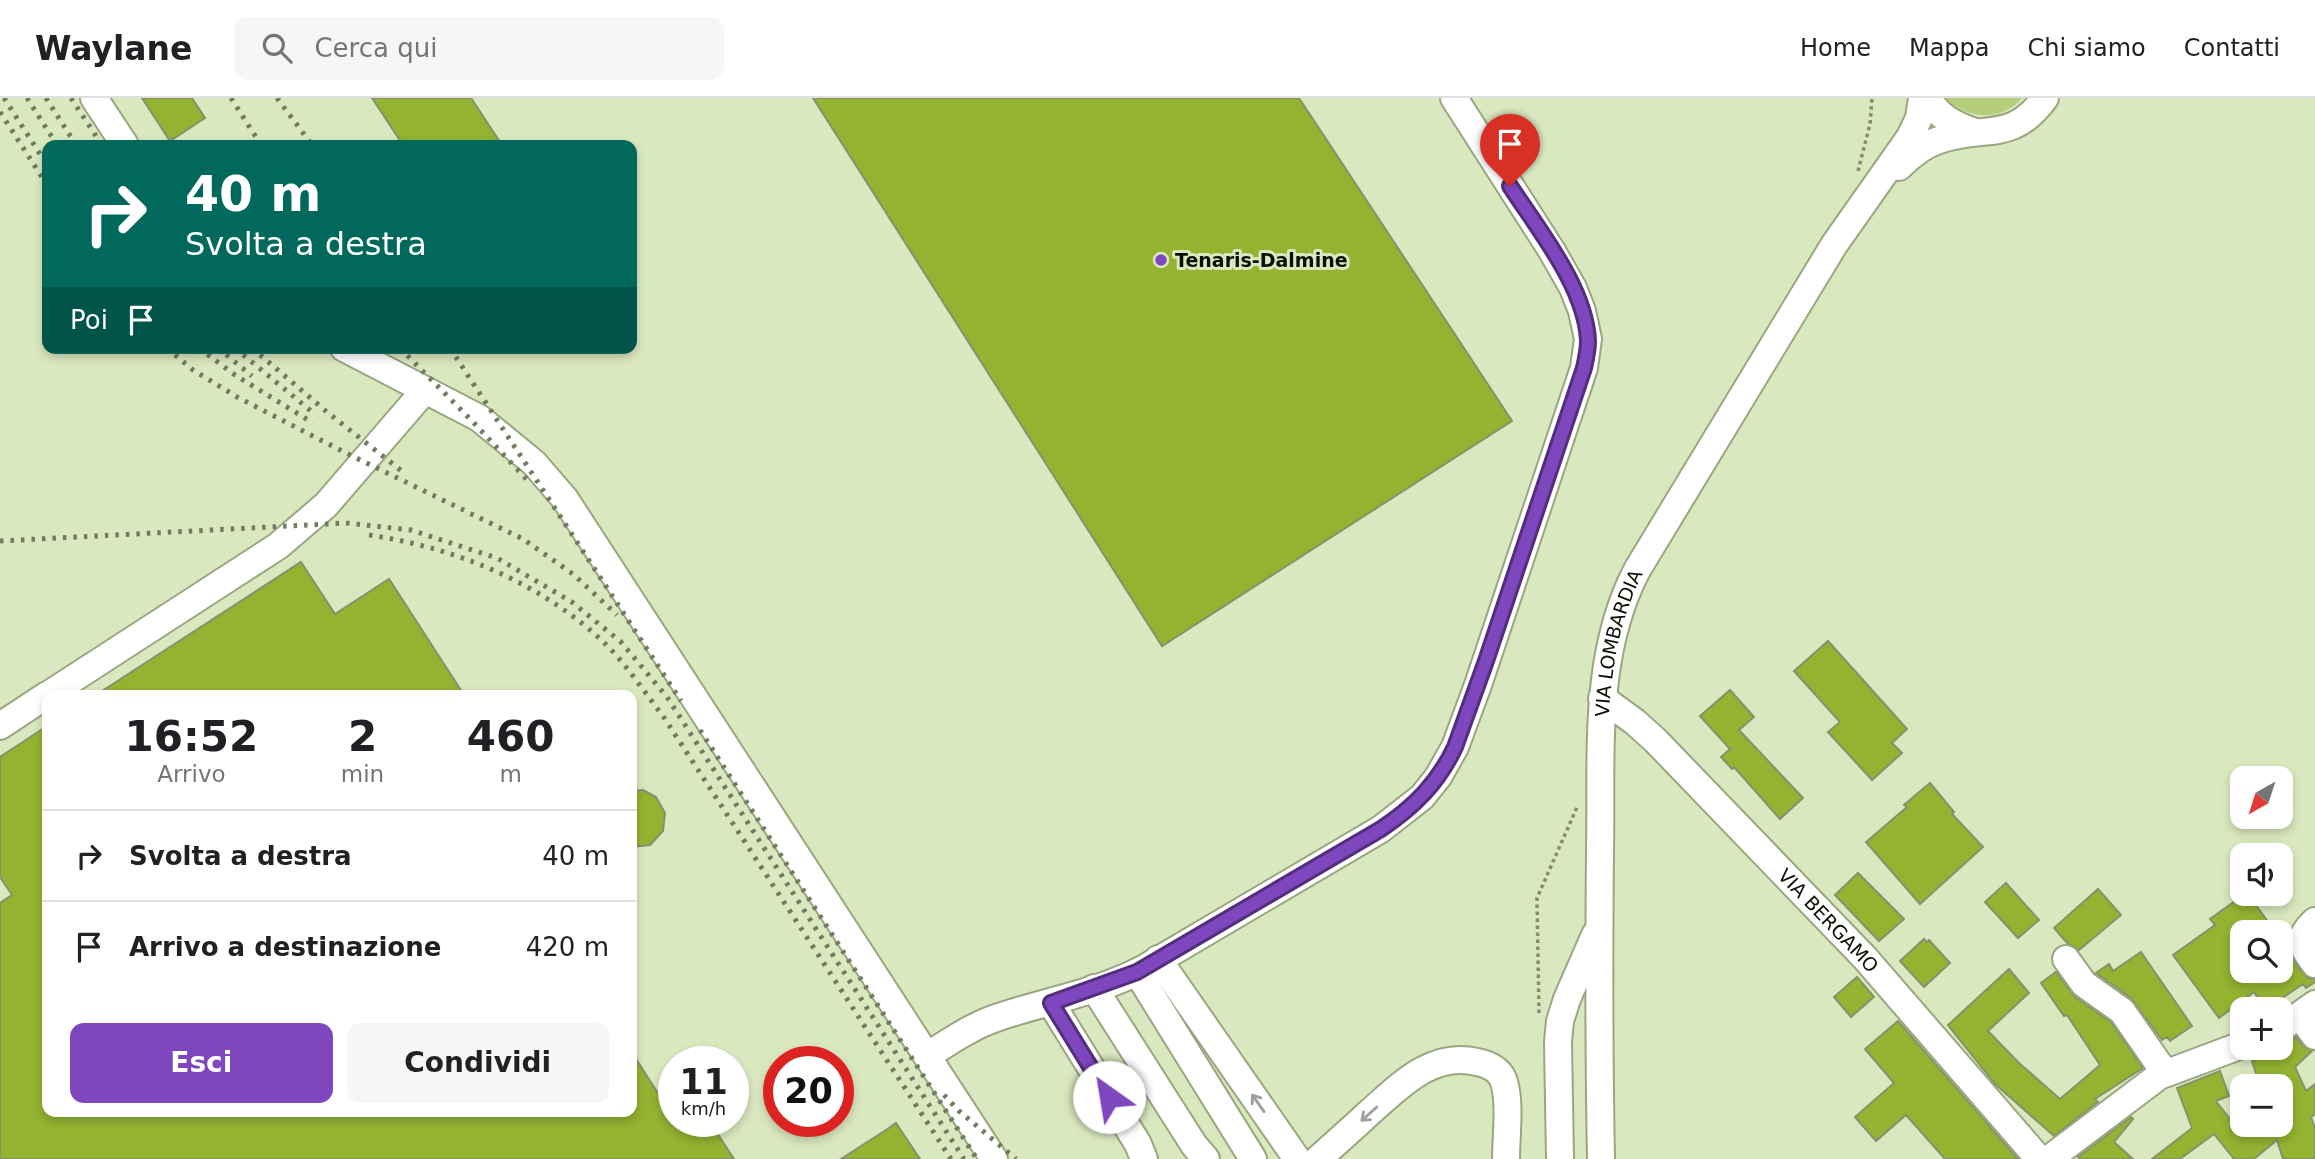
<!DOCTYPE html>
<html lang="it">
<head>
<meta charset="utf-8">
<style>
	body { margin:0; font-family:"DejaVu Sans",sans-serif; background:#f6f6f6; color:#202124; height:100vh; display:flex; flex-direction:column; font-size:26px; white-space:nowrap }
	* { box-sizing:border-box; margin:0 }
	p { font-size:23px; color:#757577 }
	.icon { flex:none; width:38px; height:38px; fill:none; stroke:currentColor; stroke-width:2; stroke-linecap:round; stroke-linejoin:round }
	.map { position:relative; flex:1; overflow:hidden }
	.panel { position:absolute; left:42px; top:592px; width:595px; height:427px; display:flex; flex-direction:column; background:#fff; border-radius:14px; box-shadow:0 4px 10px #0003 }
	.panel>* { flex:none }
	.hud { position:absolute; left:42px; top:42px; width:595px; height:214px; border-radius:14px; box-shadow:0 4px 10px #0003; background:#00695c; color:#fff; overflow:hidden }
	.needle { width:46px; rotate:219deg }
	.tools { position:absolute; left:2230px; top:668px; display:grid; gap:14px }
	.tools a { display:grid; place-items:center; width:63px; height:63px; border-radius:14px; background:#fff; box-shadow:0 4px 10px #0003; font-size:35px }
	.speed { position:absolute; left:658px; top:948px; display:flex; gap:14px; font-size:35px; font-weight:700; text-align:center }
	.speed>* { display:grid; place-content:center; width:91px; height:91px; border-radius:50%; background:#fff; box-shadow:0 4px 10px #0003; line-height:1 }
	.speed small { font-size:18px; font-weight:400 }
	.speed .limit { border:10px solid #d22; background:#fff; color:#111 }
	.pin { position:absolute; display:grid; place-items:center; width:60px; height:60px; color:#fff; margin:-72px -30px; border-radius:50% 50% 50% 0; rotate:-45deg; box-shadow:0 0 7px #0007 }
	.pin .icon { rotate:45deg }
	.me { position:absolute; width:77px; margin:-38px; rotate:328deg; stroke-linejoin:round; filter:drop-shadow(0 0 5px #0008) }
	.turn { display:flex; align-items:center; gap:24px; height:147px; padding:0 28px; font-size:32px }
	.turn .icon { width:91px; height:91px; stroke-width:2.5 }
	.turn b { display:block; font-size:49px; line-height:60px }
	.then { display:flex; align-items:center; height:66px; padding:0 28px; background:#0003; gap:14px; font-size:26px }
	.eta { display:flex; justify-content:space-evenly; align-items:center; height:119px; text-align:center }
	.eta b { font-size:42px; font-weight:700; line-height:49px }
	.button { display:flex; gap:14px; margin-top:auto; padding:14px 28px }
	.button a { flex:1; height:80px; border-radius:14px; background:#7f47be; color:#fff; font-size:28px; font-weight:700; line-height:80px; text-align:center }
	.button a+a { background:#f6f6f6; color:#202124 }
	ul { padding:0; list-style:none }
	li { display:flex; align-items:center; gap:21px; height:91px; padding:0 28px; border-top:2px solid #e0e0e0 }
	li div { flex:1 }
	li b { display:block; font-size:26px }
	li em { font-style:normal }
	header { display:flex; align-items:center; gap:42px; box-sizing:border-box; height:98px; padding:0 35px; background:#fff; border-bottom:2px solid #e0e0e0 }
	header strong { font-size:33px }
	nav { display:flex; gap:38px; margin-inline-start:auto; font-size:24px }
	.search { width:490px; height:63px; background:#f6f6f6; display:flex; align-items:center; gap:18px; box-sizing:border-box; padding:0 24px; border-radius:14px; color:#757577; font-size:26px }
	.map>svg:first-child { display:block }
	.green { fill:#b5ce79 }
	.building { fill:#94b331; stroke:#85926c; stroke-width:2 }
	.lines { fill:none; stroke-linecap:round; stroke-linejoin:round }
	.minor-casing { stroke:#9aa680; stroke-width:30 }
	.path { stroke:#828c6f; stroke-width:3.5; stroke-dasharray:3.5 3.5; stroke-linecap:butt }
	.minor { stroke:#fff; stroke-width:26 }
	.rail { stroke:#727b60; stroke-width:5; stroke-dasharray:3.5 7; stroke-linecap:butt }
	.oneway { stroke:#9d9f9a }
	.route-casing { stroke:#532e7c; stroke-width:18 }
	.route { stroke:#7f47be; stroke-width:12 }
	.poi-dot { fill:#7f47be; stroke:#dae8bf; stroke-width:2.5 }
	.labels { text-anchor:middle; stroke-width:6; stroke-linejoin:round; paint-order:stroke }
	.poi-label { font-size:19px; font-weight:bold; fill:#0b0f03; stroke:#dae8bf; text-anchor:start }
	.street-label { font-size:19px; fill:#0b0f03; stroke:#dae8bf }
</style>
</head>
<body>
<header>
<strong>Waylane</strong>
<div class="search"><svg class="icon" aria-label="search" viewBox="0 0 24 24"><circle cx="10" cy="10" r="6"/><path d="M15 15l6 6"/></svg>Cerca qui</div>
<nav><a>Home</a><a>Mappa</a><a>Chi siamo</a><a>Contatti</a></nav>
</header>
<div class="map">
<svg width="2315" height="1061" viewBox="0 0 2315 1061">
	<rect width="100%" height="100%" fill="#dae8bf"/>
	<!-- green -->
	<path class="green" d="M1945 0H2022C2001 25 1966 21 1945 0Z"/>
	<!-- building -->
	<path class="building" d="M142 0H192L205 20 170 43Z
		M372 0H471L502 47H403Z
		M813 0H1299L1512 323 1162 548Z
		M301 464 335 516 389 481 464 597H96Z
		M1828 543 1907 631 1892 645 1902 655 1872 682 1828 634 1840 624 1794 573Z
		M1730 592 1754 619 1739 632 1803 700 1780 721 1734 669 1732 671 1721 659 1730 651 1700 618Z
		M47 628V1013H632V955L674 1020V1024H710L734 1061H0V805L12 797 0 779V659Z
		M1930 685 1954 714 1952 716 1983 749 1920 806 1866 744 1907 709 1904 707Z
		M643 692 656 699 665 715 663 733 650 747 632 749V693Z
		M1858 775 1904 821 1879 843 1835 797Z
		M2006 785 2039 822 2018 840 1985 804Z
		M2098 791 2121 817 2079 852 2068 846 2054 830Z
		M2245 796H2248L2276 835H2242V873H2280V852L2287 846 2290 856 2298 869 2308 880 2315 881V884L2306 890 2303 886 2266 911 2254 894 2219 920 2173 857 2215 827 2210 821Z
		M1924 841 1927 844 1929 842 1950 865 1924 889 1900 863Z
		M2141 854 2192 928 2170 943 2167 939 2162 942 2131 900 2096 875 2109 866 2113 873Z
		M2009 871 2029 895 1988 933 2019 965 2060 1001 2100 967 2067 917 2064 918 2041 885 2056 874 2075 899 2111 924 2143 970 2095 1001 2098 1004 2054 1038 1995 986 1948 927Z
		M1857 879 1874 899 1851 919 1834 899Z
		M1898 923 2018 1061H1945L1906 1017 1876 1043 1855 1019 1894 985 1865 951Z
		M2296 939 2303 948 2312 953 2295 969 2306 993 2315 986V1016L2311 1019 2315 1030V1061H2283L2277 1042 2254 1061H2234L2214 1036 2180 1061H2152L2192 1030 2177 990 2220 973 2229 998 2216 1003 2244 1039 2258 1027H2280V989H2260L2252 963 2277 955Z
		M2131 1019 2133 1021 2114 1044 2133 1061H2080L2078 1059Z
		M896 1025 920 1061H841L886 1032Z"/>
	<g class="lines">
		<!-- minor casing -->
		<g class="minor-casing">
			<g id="minor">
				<path d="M94 0 125 47"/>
				<path d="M1928 0C1938 19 1955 27 1975 34"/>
				<path d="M1899 69C1911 57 1923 47 1939 42 1986 26 2011 46 2045 0"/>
				<path d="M344 250 479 320 534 365 565 401 927 958"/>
				<path d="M48 597 278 448 326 407 425 292"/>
				<path id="s1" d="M1602 600 1635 624 1656 643 1865 860 2039 1061"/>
				<path d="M0 628 47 597"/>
				<path d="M2315 823C2296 840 2302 849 2315 866"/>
				<path d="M1158 861 1297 1061"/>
				<path d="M2066 861 2084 886 2122 913 2165 975"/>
				<path d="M1137 874 1253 1061"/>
				<path d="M1094 890 1194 1047 1206 1061"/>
				<path d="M1051 905 1138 1046 1144 1061"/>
				<path d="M2300 918 2315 938"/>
				<path d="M2280 931 2315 906"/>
				<path d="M994 1061 927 958C950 943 975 926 1002 918 1050 902 1100 894 1145 870L1381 731 1422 699 1438 679 1455 649 1478 587 1584 270 1588 241 1582 213 1573 190 1552 153 1454 0"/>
				<path d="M1318 1061C1336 1045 1353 1030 1370 1014 1400 988 1432 953 1477 964 1487 966 1498 970 1503 981 1511 1002 1506 1038 1506 1061"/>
				<path d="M1560 1061 1558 944 1560 923 1567 901 1595 837"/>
				<path id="s2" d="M1601 1061C1599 958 1599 856 1600 753 1602 659 1592 558 1637 472L1834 147 1910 39 1919 20 1922 0"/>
				<path d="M2049 1061 2159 978 2242 947"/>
			</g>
		</g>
		<!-- path -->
		<path class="path" d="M1858 73 1870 26 1872 0
			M1539 915 1537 800 1578 707"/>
		<!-- minor -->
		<use href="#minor" class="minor"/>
		<!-- rail -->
		<path class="rail" d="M4 0 47 67
			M27 0 57 47
			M46 0 76 47
			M71 0 102 47
			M231 0 261 47
			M277 0 312 47
			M0 14 47 87
			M167 250 193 272 237 299 346 355 523 441 573 476 617 517
			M199 250 235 277 313 325
			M218 250 252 278
			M235 250 311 313
			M252 250 327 314 403 374
			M400 250 473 324 531 386
			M450 250 681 603
			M369 437C452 449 534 482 597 538 623 561 642 591 663 618L951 1061
			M0 443 346 425 411 432 497 460 572 504 621 544 667 599 964 1061
			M700 632 977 1061
			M944 997 959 1013 1016 1061"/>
	</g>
	<!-- one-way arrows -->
	<defs><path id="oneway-shaft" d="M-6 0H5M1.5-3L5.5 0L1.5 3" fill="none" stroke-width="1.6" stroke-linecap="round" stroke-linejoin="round" transform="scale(1.75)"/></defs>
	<g class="oneway">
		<use href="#oneway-shaft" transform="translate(1258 1005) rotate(-125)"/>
		<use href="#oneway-shaft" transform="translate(1369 1016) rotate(138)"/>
	</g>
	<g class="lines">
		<!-- route casing -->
		<g class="route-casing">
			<path id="route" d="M1109 999 1051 905 1137 874 1381 731C1414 709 1438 685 1455 649L1486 563 1584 270C1586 261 1588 252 1588 243 1586 190 1538 131 1510 88"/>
		</g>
		<!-- route -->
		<use href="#route" class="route"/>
	</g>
	<!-- markers -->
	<circle class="poi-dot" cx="1161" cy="162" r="7"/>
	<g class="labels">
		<!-- poi labels -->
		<g class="poi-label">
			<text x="1175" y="169">Tenaris-Dalmine</text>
		</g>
		<!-- street labels -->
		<g class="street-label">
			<text dy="7" stroke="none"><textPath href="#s2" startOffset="518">VIA LOMBARDIA</textPath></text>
			<text dy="7" stroke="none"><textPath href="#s1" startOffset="318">VIA BERGAMO</textPath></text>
		</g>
	</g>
</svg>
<div class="tools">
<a><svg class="needle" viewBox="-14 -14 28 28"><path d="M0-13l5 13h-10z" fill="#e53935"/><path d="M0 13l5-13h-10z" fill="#757577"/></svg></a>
<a><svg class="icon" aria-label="sound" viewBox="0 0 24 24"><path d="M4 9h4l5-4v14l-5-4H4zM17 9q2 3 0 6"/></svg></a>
<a><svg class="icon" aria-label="search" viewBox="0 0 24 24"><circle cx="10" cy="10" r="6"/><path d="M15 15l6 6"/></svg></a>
<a>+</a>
<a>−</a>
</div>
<div class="speed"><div>11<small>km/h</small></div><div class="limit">20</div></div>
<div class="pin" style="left:1510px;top:88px;background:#d93025"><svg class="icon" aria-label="arrive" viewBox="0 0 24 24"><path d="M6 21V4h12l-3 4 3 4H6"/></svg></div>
<svg class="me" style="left:1109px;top:999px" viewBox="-20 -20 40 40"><circle r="19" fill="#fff"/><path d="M0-13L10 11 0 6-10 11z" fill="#7f47be"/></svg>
<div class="hud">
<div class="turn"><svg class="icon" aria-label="right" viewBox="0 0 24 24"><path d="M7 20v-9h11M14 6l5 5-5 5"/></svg><div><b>40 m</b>Svolta a destra</div></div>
<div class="then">Poi<svg class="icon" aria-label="arrive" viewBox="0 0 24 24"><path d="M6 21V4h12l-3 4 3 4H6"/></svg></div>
</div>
<section class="panel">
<div class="eta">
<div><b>16:52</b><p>Arrivo</p></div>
<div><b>2</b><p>min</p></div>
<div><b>460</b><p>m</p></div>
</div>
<ul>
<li><svg class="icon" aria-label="right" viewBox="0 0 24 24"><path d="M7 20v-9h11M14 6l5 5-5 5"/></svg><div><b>Svolta a destra</b></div><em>40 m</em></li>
<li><svg class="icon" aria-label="arrive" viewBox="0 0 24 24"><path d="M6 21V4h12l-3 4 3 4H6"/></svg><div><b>Arrivo a destinazione</b></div><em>420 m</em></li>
</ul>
<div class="button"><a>Esci</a><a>Condividi</a></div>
</section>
</div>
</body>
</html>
